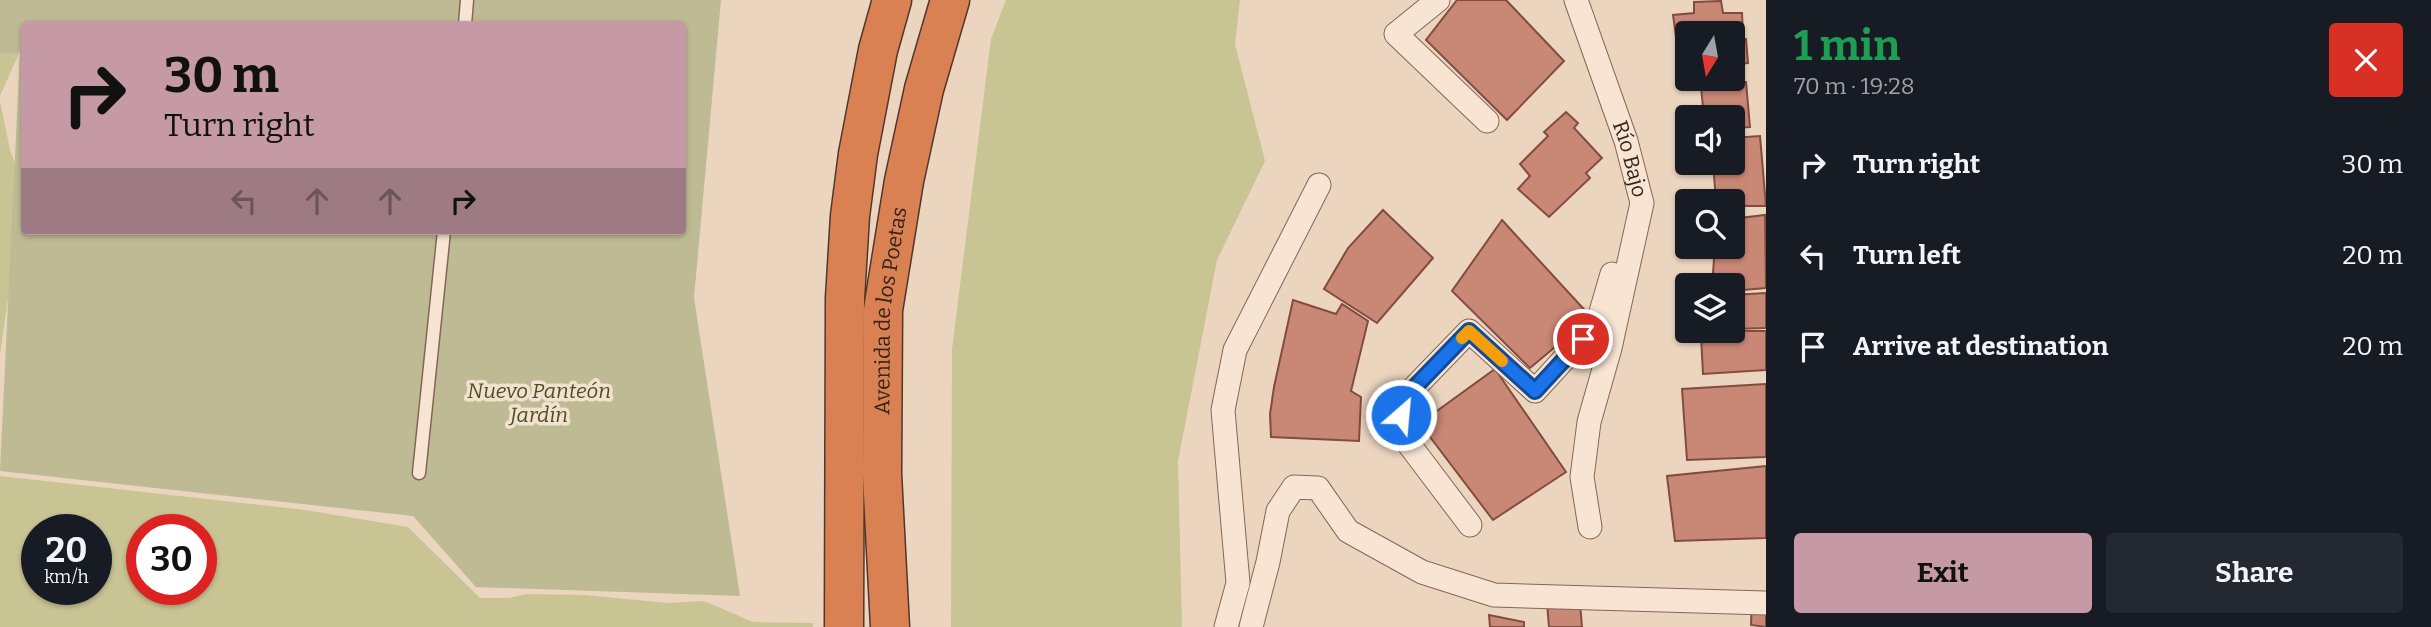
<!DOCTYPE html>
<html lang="en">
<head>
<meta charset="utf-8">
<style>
	body { margin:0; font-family:Bitter,serif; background:#242831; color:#f1f3f6; height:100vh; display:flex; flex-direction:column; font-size:26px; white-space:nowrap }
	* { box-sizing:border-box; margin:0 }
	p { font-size:23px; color:#9ea1a6 }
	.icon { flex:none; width:38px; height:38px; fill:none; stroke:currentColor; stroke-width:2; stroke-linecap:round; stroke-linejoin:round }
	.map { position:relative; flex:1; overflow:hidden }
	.side { display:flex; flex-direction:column; background:#171b24; width:665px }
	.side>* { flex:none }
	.guide { position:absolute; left:21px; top:21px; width:665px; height:214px; border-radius:7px; box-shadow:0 2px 5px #0004; background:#c599a5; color:#111; overflow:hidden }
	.needle { width:46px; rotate:191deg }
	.fabs { position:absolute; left:1675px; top:21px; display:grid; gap:14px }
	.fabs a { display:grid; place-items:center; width:70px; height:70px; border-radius:7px; background:#171b24; box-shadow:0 2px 5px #0004; font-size:35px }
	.speed { position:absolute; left:21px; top:514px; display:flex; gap:14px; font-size:35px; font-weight:700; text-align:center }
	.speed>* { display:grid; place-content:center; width:91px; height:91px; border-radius:50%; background:#171b24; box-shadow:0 2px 5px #0004; line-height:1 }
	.speed small { font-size:18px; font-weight:400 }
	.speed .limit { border:10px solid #d22; background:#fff; color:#111 }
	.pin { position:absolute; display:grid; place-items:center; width:60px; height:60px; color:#fff; margin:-30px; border:4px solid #fff; border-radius:50%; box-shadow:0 2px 7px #0007 }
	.me { position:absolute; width:77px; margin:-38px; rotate:27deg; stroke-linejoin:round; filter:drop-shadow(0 0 5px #0008) }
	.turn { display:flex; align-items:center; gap:24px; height:147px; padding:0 28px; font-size:32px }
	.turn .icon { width:91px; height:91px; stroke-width:2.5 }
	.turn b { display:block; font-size:49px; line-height:60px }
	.lanes { display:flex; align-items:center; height:66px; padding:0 28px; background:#0003; justify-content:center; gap:35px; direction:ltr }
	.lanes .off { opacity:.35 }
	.round { display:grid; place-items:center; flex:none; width:74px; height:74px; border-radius:7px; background:#242831 }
	.head { display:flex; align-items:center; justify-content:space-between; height:119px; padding:0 28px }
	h1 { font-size:42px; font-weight:700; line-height:52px; color:#1e9e55 }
	.button { display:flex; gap:14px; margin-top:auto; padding:14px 28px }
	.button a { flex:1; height:80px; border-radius:7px; background:#c599a5; color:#111; font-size:28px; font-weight:700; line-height:80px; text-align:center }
	.button a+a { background:#242831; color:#f1f3f6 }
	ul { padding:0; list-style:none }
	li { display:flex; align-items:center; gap:21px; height:91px; padding:0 28px }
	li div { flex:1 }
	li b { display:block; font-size:26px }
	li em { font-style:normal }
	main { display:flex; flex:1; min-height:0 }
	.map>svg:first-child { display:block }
	.green { fill:#c9c494; fill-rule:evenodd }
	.cemetery { fill:#beba93; fill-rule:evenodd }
	.building { fill:#c98776; stroke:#824c3f; stroke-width:2 }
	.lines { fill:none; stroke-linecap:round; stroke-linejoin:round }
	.service-casing { stroke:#846658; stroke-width:15 }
	.minor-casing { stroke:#846658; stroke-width:25 }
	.motorway-casing { stroke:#51362d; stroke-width:41 }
	.service { stroke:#f7e4d2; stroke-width:12 }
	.minor { stroke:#f7e4d2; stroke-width:23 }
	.motorway { stroke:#d98152; stroke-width:38 }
	.route-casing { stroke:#114b97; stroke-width:18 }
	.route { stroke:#1a73e8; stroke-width:12 }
	.slow { stroke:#f59e0b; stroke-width:12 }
	.labels { text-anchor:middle; stroke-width:7; stroke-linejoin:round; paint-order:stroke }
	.street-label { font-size:21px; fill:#34231c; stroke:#f3e1cf }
	.park-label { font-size:21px; font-style:italic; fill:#4e4f24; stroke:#f3e1cf }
</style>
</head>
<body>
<main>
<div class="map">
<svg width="1766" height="627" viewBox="0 0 1766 627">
	<rect width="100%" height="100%" fill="#ecd5bf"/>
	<!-- green -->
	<path class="green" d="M1006 0H1240L1235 44 1265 161 1217 260 1178 461 1182 627H951L952 349 991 39Z
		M20 51 0 96V54Z
		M0 101 10 150 20 176 13 265 0 354Z
		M0 476 305 510 408 527 480 598H509L526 594 584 595 668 603 704 601 753 622 813 623V627H0ZM37 530H96V590H37ZM142 530H201V590H142Z"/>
	<!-- cemetery -->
	<path class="cemetery" d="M0 0H721L694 298 740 596 476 587 413 516 0 471 20 52 0 54ZM24 24H682V231H24Z"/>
	<!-- building -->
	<path class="building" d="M1457 0H1506L1564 61 1507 120 1426 40Z
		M1721 1 1723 13H1742L1743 34 1687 33V36L1676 37 1673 15 1694 13V2Z
		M1746 39 1748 63 1735 64 1736 82H1746L1750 127 1732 128V117H1704L1701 87H1694V79H1732V40Z
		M1566 112 1578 123 1574 128 1602 158 1586 173 1590 178 1549 217 1518 189 1530 176 1520 164 1548 136 1544 132Z
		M1760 136 1766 206H1732V201H1716L1713 163H1732V138Z
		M1383 210 1433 258 1377 323 1324 289 1348 248Z
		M1765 215 1766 288 1732 291V285H1712L1715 247H1732V219Z
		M1502 220 1591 317 1530 368 1452 291Z
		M1766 293V328L1732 329V295Z
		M1293 300 1336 314 1342 304 1368 321 1351 391 1361 397 1359 441 1271 437 1270 414 1274 387Z
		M1714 331H1766V370L1703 374 1701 336H1713Z
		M1495 369 1566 472 1493 520 1430 437V416Z
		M1766 384V457L1687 460 1682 389Z
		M1766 466V538L1675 541 1667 476Z
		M1752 598 1766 599V627L1751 625Z
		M1547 603H1580L1582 627H1549Z
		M1489 615 1524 622V627H1490Z"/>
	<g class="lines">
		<!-- service casing -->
		<g class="service-casing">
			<path id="service" d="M465 24 467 0
				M419 473 444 231"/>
		</g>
		<!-- minor casing -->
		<g class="minor-casing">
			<g id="minor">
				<path d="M1438 0 1396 34 1487 121"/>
				<path id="s1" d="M1576 0 1626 141 1642 203 1610 348 1589 422 1582 477 1590 527"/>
				<path d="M1470 525 1405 439 1401 415 1408 394 1469 331 1535 391 1598 322 1612 274"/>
				<path d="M1226 627 1238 583 1223 410 1235 350 1319 185"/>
				<path d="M1251 627 1268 562 1278 511 1294 487 1318 488 1348 531 1422 572 1494 595 1766 603"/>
			</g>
		</g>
		<!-- motorway casing -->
		<g class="motorway-casing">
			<g id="motorway">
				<path d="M844 627 845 298 850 216 858 154 878 50 892 0"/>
				<path id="s2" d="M890 627 882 474 883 310 904 181 924 89 950 0"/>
			</g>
		</g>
		<!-- service -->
		<use href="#service" class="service"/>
		<!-- minor -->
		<use href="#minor" class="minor"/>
		<!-- motorway -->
		<use href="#motorway" class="motorway"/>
	</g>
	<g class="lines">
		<!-- route casing -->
		<g class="route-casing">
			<path id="route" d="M1401 415 1408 394 1469 331 1535 391 1583 339"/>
		</g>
		<!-- route -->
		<use href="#route" class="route"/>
		<!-- slow -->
		<path class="slow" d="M1462 338 1469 331 1502 361"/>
	</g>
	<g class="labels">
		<!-- street labels -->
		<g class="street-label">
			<text dy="7" stroke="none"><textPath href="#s1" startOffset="168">Río Bajo</textPath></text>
			<text dy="7" stroke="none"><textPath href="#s2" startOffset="317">Avenida de los Poetas</textPath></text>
		</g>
		<!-- park labels -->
		<g class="park-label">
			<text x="539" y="398">Nuevo Panteón<tspan x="539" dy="24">Jardín</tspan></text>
		</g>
	</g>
</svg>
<div class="fabs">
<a><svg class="needle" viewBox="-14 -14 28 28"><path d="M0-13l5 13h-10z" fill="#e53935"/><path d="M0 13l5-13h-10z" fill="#9ea1a6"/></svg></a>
<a><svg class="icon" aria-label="sound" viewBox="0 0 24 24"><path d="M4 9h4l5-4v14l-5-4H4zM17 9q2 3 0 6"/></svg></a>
<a><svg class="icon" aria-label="search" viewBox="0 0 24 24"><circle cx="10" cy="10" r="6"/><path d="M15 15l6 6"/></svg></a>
<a><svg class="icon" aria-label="layers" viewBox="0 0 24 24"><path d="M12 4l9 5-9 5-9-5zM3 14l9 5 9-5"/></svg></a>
</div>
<div class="speed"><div>20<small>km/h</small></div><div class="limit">30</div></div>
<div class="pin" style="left:1583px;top:339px;background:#d93025"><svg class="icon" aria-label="arrive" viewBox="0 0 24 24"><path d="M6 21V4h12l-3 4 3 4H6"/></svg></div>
<svg class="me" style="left:1401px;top:415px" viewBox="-20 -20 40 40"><circle r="17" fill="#1a73e8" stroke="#fff" stroke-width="3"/><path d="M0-11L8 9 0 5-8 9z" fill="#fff"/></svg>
<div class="guide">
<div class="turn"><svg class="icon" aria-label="right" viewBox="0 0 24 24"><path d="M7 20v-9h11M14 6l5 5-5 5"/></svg><div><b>30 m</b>Turn right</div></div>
<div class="lanes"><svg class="icon off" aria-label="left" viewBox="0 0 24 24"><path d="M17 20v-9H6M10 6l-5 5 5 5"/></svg><svg class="icon off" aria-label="ahead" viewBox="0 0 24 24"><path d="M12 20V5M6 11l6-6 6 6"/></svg><svg class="icon off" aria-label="ahead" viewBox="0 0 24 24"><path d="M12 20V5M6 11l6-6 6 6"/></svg><svg class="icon" aria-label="right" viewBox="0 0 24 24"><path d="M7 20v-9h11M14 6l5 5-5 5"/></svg></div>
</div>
</div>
<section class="side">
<div class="head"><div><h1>1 min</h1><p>70 m · 19:28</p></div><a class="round" style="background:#d93025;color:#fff"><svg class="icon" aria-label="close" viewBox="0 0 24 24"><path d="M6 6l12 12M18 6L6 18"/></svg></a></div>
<ul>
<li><svg class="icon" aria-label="right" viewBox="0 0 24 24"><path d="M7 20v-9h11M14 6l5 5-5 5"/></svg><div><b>Turn right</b></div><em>30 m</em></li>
<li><svg class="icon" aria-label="left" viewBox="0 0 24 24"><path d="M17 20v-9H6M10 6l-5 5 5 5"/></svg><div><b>Turn left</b></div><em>20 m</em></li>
<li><svg class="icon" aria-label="arrive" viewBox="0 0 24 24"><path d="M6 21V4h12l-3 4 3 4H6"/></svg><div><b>Arrive at destination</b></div><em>20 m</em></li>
</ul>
<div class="button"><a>Exit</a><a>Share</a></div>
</section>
</main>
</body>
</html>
